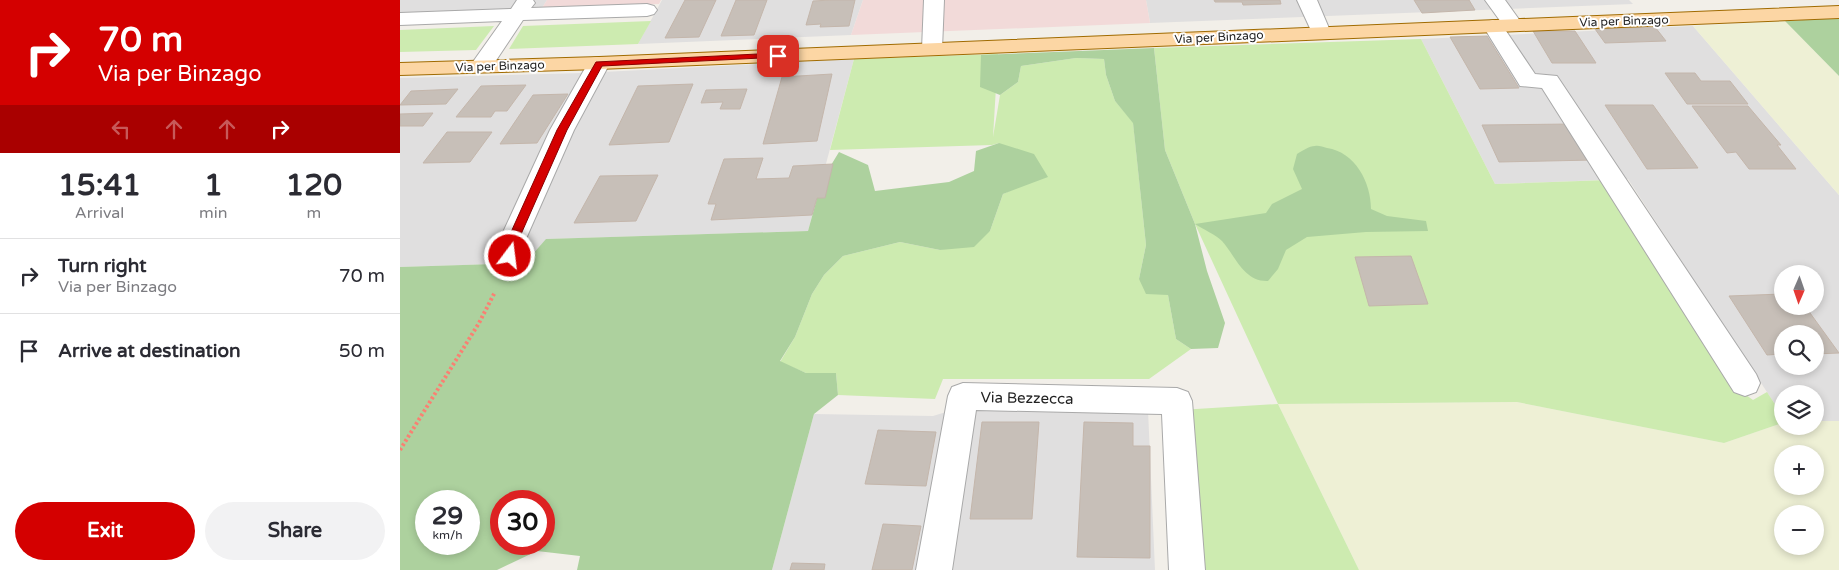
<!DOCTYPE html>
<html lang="en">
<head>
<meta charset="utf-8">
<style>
	body { margin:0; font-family:"Varela Round",sans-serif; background:#f2f2f3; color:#2b2b33; height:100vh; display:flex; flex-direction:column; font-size:19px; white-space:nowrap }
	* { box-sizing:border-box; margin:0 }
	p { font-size:16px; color:#7c7c81 }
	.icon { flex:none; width:28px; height:28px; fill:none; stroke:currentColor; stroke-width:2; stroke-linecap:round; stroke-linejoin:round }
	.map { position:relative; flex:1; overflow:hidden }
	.sheet { display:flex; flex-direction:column; background:#fff; width:400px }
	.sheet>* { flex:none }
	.top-card { background:#d40000; color:#fff; overflow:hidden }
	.needle { width:32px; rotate:182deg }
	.buttons { position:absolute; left:1374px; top:265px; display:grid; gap:10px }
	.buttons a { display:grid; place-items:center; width:50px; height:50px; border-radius:50%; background:#fff; box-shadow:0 2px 8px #0003; font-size:25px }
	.speed { position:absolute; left:15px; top:490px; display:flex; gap:10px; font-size:25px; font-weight:700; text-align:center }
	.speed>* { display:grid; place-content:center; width:65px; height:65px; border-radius:50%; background:#fff; box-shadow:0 2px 8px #0003; line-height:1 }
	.speed small { font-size:12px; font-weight:400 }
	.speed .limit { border:8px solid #d22; background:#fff; color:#111 }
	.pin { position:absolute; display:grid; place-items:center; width:42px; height:42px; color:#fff; margin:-21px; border-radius:10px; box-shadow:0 2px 8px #0006 }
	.me { position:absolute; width:55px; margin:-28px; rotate:15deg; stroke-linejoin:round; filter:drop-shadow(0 0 4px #0008) }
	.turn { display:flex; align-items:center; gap:18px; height:105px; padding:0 15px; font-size:22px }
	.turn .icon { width:65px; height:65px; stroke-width:2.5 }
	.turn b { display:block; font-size:35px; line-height:42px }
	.lanes { display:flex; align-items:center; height:48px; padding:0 15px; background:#0003; justify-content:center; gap:25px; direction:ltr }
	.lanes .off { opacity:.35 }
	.eta { display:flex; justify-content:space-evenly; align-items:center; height:85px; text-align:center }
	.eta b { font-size:30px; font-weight:700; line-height:35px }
	.button { display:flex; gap:10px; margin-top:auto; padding:10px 15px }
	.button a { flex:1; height:58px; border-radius:30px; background:#d40000; color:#fff; font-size:20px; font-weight:700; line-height:58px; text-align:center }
	.button a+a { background:#f2f2f3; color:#2b2b33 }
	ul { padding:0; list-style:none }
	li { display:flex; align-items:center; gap:15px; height:75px; padding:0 15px; border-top:1px solid #e1e1e2 }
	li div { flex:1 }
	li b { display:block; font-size:19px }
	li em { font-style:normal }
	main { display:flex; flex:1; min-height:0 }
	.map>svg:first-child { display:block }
	.residential { fill:#e0dfdf; fill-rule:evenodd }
	.commercial { fill:#f2dad9 }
	.farmland { fill:#eef0d5; fill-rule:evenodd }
	.grass { fill:#cdebb0 }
	.forest { fill:#add19e; fill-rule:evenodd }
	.building { fill:#c7bfb8; stroke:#c4b6ab }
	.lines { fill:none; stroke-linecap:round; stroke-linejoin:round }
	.minor-casing { stroke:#a9a9a9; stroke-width:2 }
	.major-casing { stroke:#a06b00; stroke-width:2 }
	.path { stroke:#fa8072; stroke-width:4; stroke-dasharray:2.5 2.5; stroke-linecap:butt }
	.minor { fill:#fff; fill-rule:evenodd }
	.major { fill:#fcd6a4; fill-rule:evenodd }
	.route { fill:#d40000; stroke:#8a0000 }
	.labels { text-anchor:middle; stroke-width:4; stroke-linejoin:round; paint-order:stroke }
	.far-street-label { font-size:12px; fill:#222; stroke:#fff }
	.street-label { font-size:15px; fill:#222; stroke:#fff }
</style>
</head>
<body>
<main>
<section class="sheet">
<div class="top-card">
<div class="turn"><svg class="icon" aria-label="right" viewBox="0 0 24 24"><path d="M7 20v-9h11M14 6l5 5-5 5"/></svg><div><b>70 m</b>Via per Binzago</div></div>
<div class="lanes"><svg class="icon off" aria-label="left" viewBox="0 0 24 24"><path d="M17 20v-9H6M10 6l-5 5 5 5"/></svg><svg class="icon off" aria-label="ahead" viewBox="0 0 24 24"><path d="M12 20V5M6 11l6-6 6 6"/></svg><svg class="icon off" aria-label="ahead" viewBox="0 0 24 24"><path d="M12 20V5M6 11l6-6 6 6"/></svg><svg class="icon" aria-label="right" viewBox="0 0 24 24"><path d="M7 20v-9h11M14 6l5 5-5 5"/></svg></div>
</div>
<div class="eta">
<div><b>15:41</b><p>Arrival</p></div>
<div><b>1</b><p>min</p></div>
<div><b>120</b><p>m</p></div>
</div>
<ul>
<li><svg class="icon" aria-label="right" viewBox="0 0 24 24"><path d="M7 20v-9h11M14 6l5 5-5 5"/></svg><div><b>Turn right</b><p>Via per Binzago</p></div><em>70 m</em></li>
<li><svg class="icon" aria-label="arrive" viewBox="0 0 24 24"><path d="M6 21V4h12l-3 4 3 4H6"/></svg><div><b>Arrive at destination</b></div><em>50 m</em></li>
</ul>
<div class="button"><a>Exit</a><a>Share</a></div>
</section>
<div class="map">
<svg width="1439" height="570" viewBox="0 0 1439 570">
	<rect width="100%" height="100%" fill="#f2efe9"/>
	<!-- residential -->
	<path class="residential" d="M0 0H147L142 8 0 13Z
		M262 0H463L451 35 238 44Z
		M746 0H1229L1233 4 750 23Z
		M1293 26 1439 195V421H1415V394H1382V415L1228 179 1095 184 1021 39ZM1382 274H1415V306H1382ZM1382 334H1415V366H1382Z
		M454 59 408 231 147 239 126 263 0 267V78L183 73Z
		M559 408 748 410 755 570H372L414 414 533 416Z"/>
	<!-- commercial -->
	<path class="commercial" d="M147 0H261L259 4 142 8Z
		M463 0H746L750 23 451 35Z"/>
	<!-- farmland -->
	<path class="farmland" d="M1385 21 1439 76V195L1293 26Z
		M1117 402 1324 443 1382 423V426H1415V421H1439V570H959L878 404ZM1382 454H1415V486H1382ZM1382 514H1415V546H1382Z"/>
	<!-- grass -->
	<path class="grass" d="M251 21 238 44 109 49 123 26Z
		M94 26 76 50 0 52V30Z
		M1021 39 1095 184 1208 180 1335 387 1353 400 1367 392 1382 415V423L1324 443 1117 402 878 404 959 570H791L780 410 878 404 795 224 765 150 754 48Z
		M598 54 593 137 600 95 618 82 621 66 676 58 704 59 706 75 715 101 733 122 746 245 739 279 768 295 776 339 791 349 749 379H543L535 399 438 395 436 373H406L380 362 395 337 412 294 424 275 443 256 500 242 540 250 590 231 603 194 614 189 599 143 592 145 430 150 454 59Z"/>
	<!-- forest -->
	<path class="forest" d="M1439 18V76L1385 21Z
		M754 48 765 150 795 224 866 213 872 204 902 189 893 169 897 154C902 151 909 146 915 146 918 145 923 147 927 148 955 152 971 182 971 209L987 216 1026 221 1028 231 966 232 907 237 886 250 878 269 868 281C844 282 836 257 822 241 816 235 803 229 795 224L807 271 825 323 818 348 791 349 776 339 768 295 746 294 739 279 746 245 733 123 715 101 706 75 704 59 676 58 621 66 618 82 600 95 580 87 581 55Z
		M599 143 634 154 648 177 603 194 590 231 574 247 540 250 500 242 443 256 424 275 412 294 395 337 380 361 406 373H436L438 395 414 414 372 570H177L180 556 137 551 97 570H0V267L125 263 146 239 408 231 422 180 439 152 468 165 475 191 549 182 574 171 576 151ZM26 501H69V544H26ZM101 501H144V544H101Z"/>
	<!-- building -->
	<path class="building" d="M285 0H316L299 37 265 38Z
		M336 0H367L354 35 321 36Z
		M431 0H455L449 26 420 27 421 24 406 25 413 1Z
		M814 0H880L881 4 843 5 842 2H815Z
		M1014 0H1069L1075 10 1022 13Z
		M1255 27 1266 41 1205 43 1195 29Z
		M1133 31H1175L1196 63H1152Z
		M1087 36 1119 88 1080 89 1050 37Z
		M1265 73H1295L1301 81H1330L1348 104H1287Z
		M432 74 417 141 363 144 382 77Z
		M293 84 269 142 209 145 238 86Z
		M126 85 107 111H95L91 117H56L81 86Z
		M58 89 46 104 0 105 11 91Z
		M347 89 340 109H320L323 102 301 103 306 90Z
		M168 94 137 143 100 144 133 95Z
		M1205 105H1253L1298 168 1247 169Z
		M1292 106H1348L1381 145H1377L1396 169H1349L1336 152 1327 153Z
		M33 113 23 126H0V114Z
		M1172 124 1194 160 1099 162 1082 125Z
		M47 132H92L70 162 23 163Z
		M363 158 356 179 389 178 393 166 433 164 425 198H417L412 215 311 220 316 204H308L324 159Z
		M258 175 236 221 174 223 200 176Z
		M1011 256 1028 304 969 306 955 257Z
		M1382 294V306H1405L1439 353 1415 354V334H1382V354L1367 355 1329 296Z
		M582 422H639L632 519H570Z
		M684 422 733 423V446H750V558L677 557Z
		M478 430 536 432 526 486 465 484Z
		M483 524 521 526 512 570H472Z
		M392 563 425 564 424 570H390Z"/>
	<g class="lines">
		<!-- minor casing -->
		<g class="minor-casing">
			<path id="minor" d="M117 0H133L135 3 131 8 247 4 254 6 257 10 254 14 247 16 123 20 89 71 81 72 73 71 70 66 102 21 0 25V13L111 9Z
				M524 0H544L542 49 539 53 532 55 525 53 522 49Z
				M897 0H917L931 33 928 37 921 39 914 37Z
				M1085 0H1105L1123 25 1120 29 1113 31 1106 29Z
				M1093 20 1100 22 1135 74 1157 76 1356 374 1360 383 1356 392 1345 396 1334 392 1142 88 1120 86 1117 81 1083 26 1086 22Z
				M199 57 207 58 210 63 174 130 125 241 121 270 117 277 107 280 97 277 93 270 99 241 150 130 188 63 191 58Z
				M563 383 777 388 788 392 792 401 805 570H769L762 414 576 410 552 570H516L548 396 552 387Z"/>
		</g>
		<!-- major casing -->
		<g class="major-casing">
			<path id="major" d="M1439 6V18L199 69 0 75V63L199 57Z"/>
		</g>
		<!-- path -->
		<path class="path" d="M0 450 79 323 95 292"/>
		<!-- minor -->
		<use href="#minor" class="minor"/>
		<!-- major -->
		<use href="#major" class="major"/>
	</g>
	<!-- route -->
	<path class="route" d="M378 53 382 56 381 57 202 66 167 130 118 241 114 259H106L105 256 107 241 157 130 196 62Z"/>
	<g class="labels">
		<!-- far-street labels -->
		<g class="far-street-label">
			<text transform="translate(1224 21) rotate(-2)" y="4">Via per Binzago</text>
			<text transform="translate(819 37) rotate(-3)" y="4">Via per Binzago</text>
			<text transform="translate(100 66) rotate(-2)" y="4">Via per Binzago</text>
		</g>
		<!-- street labels -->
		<g class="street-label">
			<text transform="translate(627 398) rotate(1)" y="5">Via Bezzecca</text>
		</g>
	</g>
</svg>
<div class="buttons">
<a><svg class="needle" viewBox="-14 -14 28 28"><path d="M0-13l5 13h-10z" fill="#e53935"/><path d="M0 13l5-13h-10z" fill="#7c7c81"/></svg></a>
<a><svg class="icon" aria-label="search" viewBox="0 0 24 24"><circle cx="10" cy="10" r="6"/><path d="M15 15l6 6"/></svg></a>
<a><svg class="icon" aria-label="layers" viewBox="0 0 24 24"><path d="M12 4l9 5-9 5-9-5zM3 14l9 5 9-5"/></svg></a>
<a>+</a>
<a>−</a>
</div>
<div class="speed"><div>29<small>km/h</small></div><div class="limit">30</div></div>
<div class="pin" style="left:378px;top:56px;background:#d93025"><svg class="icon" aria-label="arrive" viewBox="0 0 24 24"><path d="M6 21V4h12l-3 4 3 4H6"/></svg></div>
<svg class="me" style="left:110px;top:256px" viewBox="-20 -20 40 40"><circle r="17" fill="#d40000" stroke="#fff" stroke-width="3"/><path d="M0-11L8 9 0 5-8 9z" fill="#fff"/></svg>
</div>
</main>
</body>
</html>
